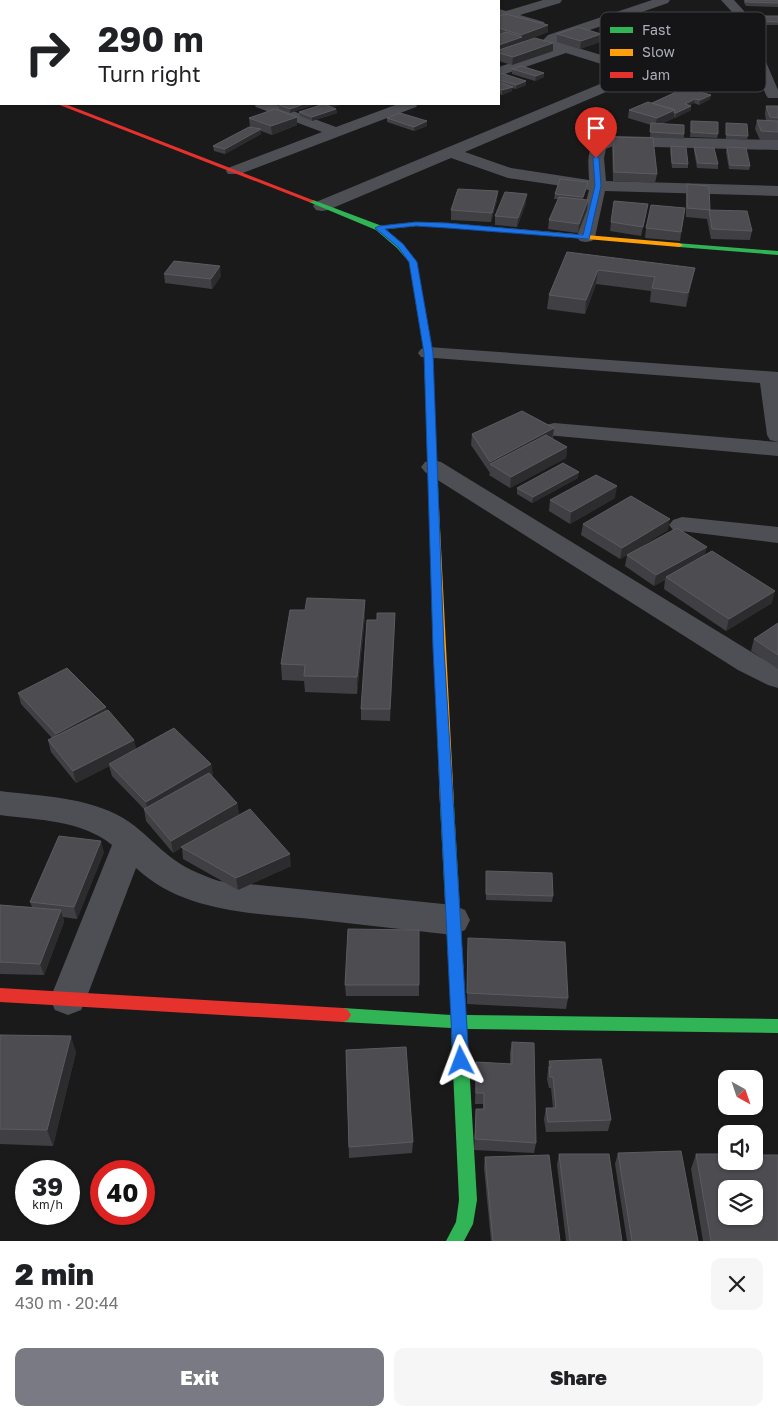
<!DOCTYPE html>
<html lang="en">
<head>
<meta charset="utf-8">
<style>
	body { margin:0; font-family:"Golos Text",sans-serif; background:#f6f6f6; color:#202124; height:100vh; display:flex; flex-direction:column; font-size:19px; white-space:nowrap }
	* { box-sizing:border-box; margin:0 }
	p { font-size:16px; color:#757577 }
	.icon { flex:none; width:28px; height:28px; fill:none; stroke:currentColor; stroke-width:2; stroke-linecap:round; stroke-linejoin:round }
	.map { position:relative; height:1241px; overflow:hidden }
	.side { display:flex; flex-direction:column; background:#fff; flex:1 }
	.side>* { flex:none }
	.hud { position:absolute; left:0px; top:0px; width:500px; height:105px; box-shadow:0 1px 4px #0004; background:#fff; color:#202124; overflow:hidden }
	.needle { width:32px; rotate:140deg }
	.controls { position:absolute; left:718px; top:1070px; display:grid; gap:10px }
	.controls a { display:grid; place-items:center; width:45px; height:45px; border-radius:10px; background:#fff; box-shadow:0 1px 4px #0004; font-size:25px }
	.speed { position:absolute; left:15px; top:1160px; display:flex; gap:10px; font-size:25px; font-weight:700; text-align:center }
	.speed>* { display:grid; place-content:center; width:65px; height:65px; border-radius:50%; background:#fff; box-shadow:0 1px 4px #0004; line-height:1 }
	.speed small { font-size:12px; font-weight:400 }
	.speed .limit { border:8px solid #d22; background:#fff; color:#111 }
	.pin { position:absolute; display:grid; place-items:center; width:42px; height:42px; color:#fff; margin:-51px -21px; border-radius:50% 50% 50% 0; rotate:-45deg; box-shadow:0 0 5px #0007 }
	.pin .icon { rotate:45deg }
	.me { position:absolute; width:55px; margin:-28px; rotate:357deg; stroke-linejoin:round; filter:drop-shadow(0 0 4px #0008) }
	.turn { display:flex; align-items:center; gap:18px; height:105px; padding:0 15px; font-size:22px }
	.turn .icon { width:65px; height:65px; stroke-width:2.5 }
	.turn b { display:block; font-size:35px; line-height:42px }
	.round { display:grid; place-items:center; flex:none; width:52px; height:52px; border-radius:10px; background:#f6f6f6 }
	.head { display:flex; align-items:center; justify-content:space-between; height:85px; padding:0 15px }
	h1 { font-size:30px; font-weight:800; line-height:38px }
	.button { display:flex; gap:10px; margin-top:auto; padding:10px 15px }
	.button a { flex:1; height:58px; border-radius:10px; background:#797a83; color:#fff; font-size:20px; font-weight:800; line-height:58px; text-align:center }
	.button a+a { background:#f6f6f6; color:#202124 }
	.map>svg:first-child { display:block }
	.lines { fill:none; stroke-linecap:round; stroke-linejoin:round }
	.lane { fill:#4e4f54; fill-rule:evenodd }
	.street { fill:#4e4f54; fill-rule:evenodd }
	.fast { fill:#30b455; fill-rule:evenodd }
	.slow { fill:#ff9f0a; fill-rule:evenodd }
	.jam { fill:#e5322d; fill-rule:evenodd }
	.wall { fill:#404044 }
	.shaded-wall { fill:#2c2c2e }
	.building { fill:#4c4c51; stroke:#5b5b61; fill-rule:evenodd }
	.route { fill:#1a73e8; stroke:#114b97 }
	.key { fill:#151417; stroke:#424248; stroke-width:1 }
	.key-label { font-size:14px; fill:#acaebb }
</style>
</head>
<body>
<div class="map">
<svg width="778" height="1241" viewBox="0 0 778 1241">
	<rect width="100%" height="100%" fill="#1a1a1b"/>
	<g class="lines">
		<!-- lane -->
		<path class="lane" d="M1 48V54L0 55V49Z"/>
		<!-- street -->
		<path class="street" d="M447 0H462L463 1H448Z
			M543 0H562L560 3 520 15 544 22 545 25 544 28 539 29 499 17V9L506 11Z
			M652 0H670L668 3 558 41 568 45 638 66 642 72 634 80 465 152 511 168 589 180C588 154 585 143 613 136L778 140V150L613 146 606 149 604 158 606 181 778 186V196L605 191 595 237 592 241 586 242 580 241 577 237 589 190 508 178 451 158 328 210 322 211 316 210 313 206 316 202 624 74 627 72 566 53 499 76V67L553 48 542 41 548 35Z
			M721 0H734L744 11 778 90V98H768L766 95 732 12Z
			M254 104H274L336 127 398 104H418L416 107 240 174H228L226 171 228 168 322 132 256 107Z
			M428 347 778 372V442L770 440 767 435 760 383 421 357 418 353 421 349Z
			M554 423 778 442V456L546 435 543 430 546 425Z
			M433 460 441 462 758 656 778 666V688L768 685 738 670 425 472 421 467 425 462Z
			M682 517 778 527V543L673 530 669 525 673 520Z
			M0 791C40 796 88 797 123 818 140 828 153 843 168 855 182 867 201 875 219 881L453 905 465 910 470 920 465 930 453 935C409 930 364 925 320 920 257 913 185 914 136 868L86 999 81 1010 68 1015 55 1010 50 999 112 845C82 820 37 820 0 815Z"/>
		<!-- fast -->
		<path class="fast" d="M309 200H313L382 226 403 244 417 262 432 353 439 508 438 510 434 511 429 508 424 353 409 262 397 248 376 230 309 202Z
			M676 243 778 251V255L679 247 675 245Z
			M447 800 452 801 454 805 466 1015 778 1019V1033L467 1029 477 1200 473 1224 464 1241H446L456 1222 459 1200 451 1028 343 1022 338 1020 335 1015 338 1010 343 1008 451 1015 440 805 442 801Z"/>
		<!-- slow -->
		<path class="slow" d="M416 222 447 223 679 243 683 245 679 247 447 227 416 226 379 230 375 228 379 226Z
			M434 505 439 508 454 805 452 809 447 810 442 809 440 805 429 508Z"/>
		<!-- jam -->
		<path class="jam" d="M0 78H1V82H0Z
			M57 104H65L315 201 309 202Z
			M0 988 343 1008 348 1010 351 1015 348 1020 343 1022 0 1002Z"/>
	</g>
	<!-- wall -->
	<path class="wall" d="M323 0H382V1H323Z
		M744 0H778V7L746 6 744 3Z
		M1 4V25L0 24V5Z
		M499 16 548 25V32L522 42 553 51 512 65 499 61Z
		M756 16H778V25H759L755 20Z
		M696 24 749 59 747 70 721 69 708 50 696 49 674 56 654 51 655 40Z
		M557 34H601L600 42 580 49 557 42Z
		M608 39 644 45V49L635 52 607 43Z
		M512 69 544 73V77L535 81 512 74Z
		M499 74 526 81V85L516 89 512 88V91L502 95 499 94Z
		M711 95 710 99 699 105 694 103 690 105 691 110 675 118 674 117V118L661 124 684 134V139L650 137 651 125 628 118 629 110Z
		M317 104H343L333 107 336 109 337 113 312 121 300 116 299 112 319 105Z
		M279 105H313L290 113 279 109Z
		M766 106H778V140H760L755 129 757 120 766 121 765 114Z
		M297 117V125L272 135 261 131V134L225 154 214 151 213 146 250 127 249 118Z
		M387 118 427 121V126L414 131 387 122Z
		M691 121 718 134 717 138 690 137Z
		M726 123 748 136 747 140 726 139Z
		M613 137 657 174 655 183 613 181 612 145Z
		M671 146 688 164V168H672L670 150Z
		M694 147 718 164V169L697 168 694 151Z
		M727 147 750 166 749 170 729 169 726 152Z
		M687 184 710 210 752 231 750 240 711 239 707 219 686 217V193Z
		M587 186 583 200H588L587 210 578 233 548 229 549 220 559 199H554L555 194Z
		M497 200 491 222 451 220V210Z
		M526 203 517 227 495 225V216Z
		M685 208 680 241 645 238 646 228Z
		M646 214 641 236 610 231 611 222Z
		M567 252 695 268 686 307 650 302 651 291 596 284 585 314 547 309 549 295Z
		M164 274 221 276 212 289 165 283Z
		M554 428 553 439 567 447 566 458 510 488 489 475 490 473 471 445 472 434Z
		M578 478 532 503 517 494V488Z
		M615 498 570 524 549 511 550 500Z
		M583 524 668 530 632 552 705 555 772 603 726 631 664 589 665 580 654 586 625 566 627 555 620 559 581 535Z
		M365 600V616L357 694 305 692 304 681 282 680 281 664 305 610Z
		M395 613 390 721 361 720V709L377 620Z
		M778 623V669L751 651 754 639Z
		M18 693 107 711 136 749 211 764 213 775 212 776 237 803 239 814 208 832 291 866 238 890 183 859 182 847 173 853 146 821 144 809 112 776 109 766 76 783 51 752 48 740 52 738 21 704Z
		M104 852 77 919 63 917 64 922 44 975 0 974V905L32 907 30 902Z
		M486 871 553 896 552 902 486 900Z
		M468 938 568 998 566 1009 467 1004Z
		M345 985H419V996H346Z
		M0 1035 76 1052 53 1146 0 1144Z
		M512 1042 536 1143 534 1153 474 1150 476 1109H483V1104H475L476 1062 510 1064V1053Z
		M346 1050 413 1142 412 1153 349 1158Z
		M549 1061 611 1120 608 1131 546 1132 544 1119 546 1108H553L551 1088H549L547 1079Z
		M618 1153 698 1241H627L615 1164Z
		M559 1154 622 1241H566L557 1165Z
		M696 1154 778 1241H703L691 1169Z
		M485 1157 560 1241H491L484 1168Z"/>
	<!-- shaded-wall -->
	<path class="shaded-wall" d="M101 0H120L115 1H96Z
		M375 0H382V1H370Z
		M548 25V32L522 42 499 52V45L521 37V35Z
		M601 34 600 42 580 49 581 41Z
		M697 38 696 49 674 56 675 45Z
		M553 43V51L512 65 513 57Z
		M644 45V49L635 52 636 48Z
		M544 73V77L535 81 536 76Z
		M526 81V85L516 89V85Z
		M513 87 512 91 502 95V90Z
		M711 95 710 99 699 105 700 100Z
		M695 99 694 103 684 108 685 104Z
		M304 104H313V105L290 113V109Z
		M329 104H343L329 109Z
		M691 106V110L675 118 676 113Z
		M336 109 337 113 312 121V117Z
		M675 110 674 118 655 126 657 118Z
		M297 117V125L272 135 271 126Z
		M427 121V126L414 131V127Z
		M261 129V134L225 154V149Z
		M588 182 587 186 583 201V197Z
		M498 191 497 200 491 222 492 213Z
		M527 194 526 203 517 227 518 218Z
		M588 200 587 210 578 233 579 224Z
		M220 266 221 276 212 289 211 279Z
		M695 268 686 307 688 293Z
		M598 270 596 284 585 314 586 300Z
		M554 428 552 439 490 464 489 473 490 462Z
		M567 447 566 458 510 488 511 477Z
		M579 472 578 478 532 503 533 497Z
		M617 486 615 498 570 524 571 512Z
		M670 519 668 530 620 559 622 548Z
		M707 547 704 558 666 577 665 580 654 586 656 575Z
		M775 591 772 603 726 631 729 619Z
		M365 600V616L357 694V677Z
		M395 613V625L390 721V709Z
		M106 707 108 718 59 745 56 734Z
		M134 740 137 751 109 764 110 766 76 783 73 771Z
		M211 764 213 775 148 814 146 802Z
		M237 803 239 814 173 853 171 841Z
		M101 841 104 852 77 919 74 907Z
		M290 854 291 866 238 890 236 878Z
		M61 910 64 922 44 975 40 964Z
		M71 1036 76 1052 53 1146 47 1130Z"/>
	<!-- building -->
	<path class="building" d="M18 0H101L96 1H13Z
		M329 0H375L370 1H333Z
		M745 0H778V3L746 2Z
		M1 4V15L0 14V5Z
		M506 14 548 25 521 35 499 28V16Z
		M756 16H778V22L759 21Z
		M578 27 601 34 581 41 557 34Z
		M506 32 522 37 499 45V35Z
		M535 38 553 43 513 57 499 53V50Z
		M521 66 544 73 536 76 512 69Z
		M501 73 526 81 516 85 499 80V74Z
		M499 82 513 87 502 90 499 89Z
		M685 88 711 95 700 100 695 99 685 104 691 106 676 113H674L675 110 652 103Z
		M648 102 675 110 657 118 629 110Z
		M282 104H304L290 109 279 105Z
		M324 104 336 109 312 117 299 112Z
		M766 106H778V118L770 117Z
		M275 109 297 117 271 126 249 118Z
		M400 113 427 121 414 127 387 118Z
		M757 120 778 121V132L761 131Z
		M691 121 718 122V134L691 132Z
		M651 123 684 125V134L650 132Z
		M726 123 747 124 748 136 726 135Z
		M249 127 261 129 225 149 213 146Z
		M613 137 653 138 657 174 614 172Z
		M671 146 686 147 688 164 672 163Z
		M694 147 714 148 718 164 698 163Z
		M727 147 746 148 750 166 730 165Z
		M560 179 588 182 583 197 555 194Z
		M687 184 709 186 710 210 687 208Z
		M458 189 498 191 492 213 451 210Z
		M505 192 527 194 518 218 495 216Z
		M559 197 588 200 579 224 549 220Z
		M614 201 648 204 643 227 611 222Z
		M651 205 685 208 681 232 646 228Z
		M709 210 747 211 752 231 712 229Z
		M567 252 695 268 688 293 652 288 655 277 598 270 586 300 549 295Z
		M174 261 220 266 211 279 164 274Z
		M522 411 554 428 490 462 472 434Z
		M546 435 567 447 511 477 490 464Z
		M563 463 579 472 533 497 517 488Z
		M596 475 617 486 571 512 550 500Z
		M631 496 670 519 622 548 583 524Z
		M677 528 707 547 656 575 627 555Z
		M712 551 775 591 729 619 666 577Z
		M307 598 365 600 357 677 304 676 305 665 281 664 290 610H305Z
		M377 613H395L390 709H361L367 620H377Z
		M778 623V655L754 639Z
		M67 668 106 707 56 734 18 693Z
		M108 710 134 740 73 771 48 740Z
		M174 728 211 764 146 802 109 764Z
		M209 773 237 803 171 841 144 809Z
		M250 809 290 854 236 878 181 847Z
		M59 836 101 841 74 907 30 902Z
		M486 871 552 873 553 896 486 894Z
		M0 905 61 910 40 964 0 962Z
		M348 929 419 930V985H345Z
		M468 938 565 942 568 998 467 993Z
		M0 1035 71 1036 47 1130 0 1129Z
		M512 1042 534 1043 536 1143 475 1139 476 1109H484V1093H476V1062L512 1064Z
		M406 1047 413 1142 349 1147 346 1050Z
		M601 1059 611 1120 548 1122 546 1108H556L553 1077H550L549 1067 551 1068 549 1061Z
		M681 1151 698 1241H632L618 1153Z
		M559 1154H609L622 1241H570Z
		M696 1154H726V1161H754V1155H778V1241H711ZM726 1189H754V1216H726Z
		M549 1155 560 1241H493L485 1157Z"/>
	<!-- route -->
	<path class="route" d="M596 156 599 158 601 186 589 239 447 228 416 226 385 229 403 244 417 262 433 353 444 649 469 1061 466 1067 461 1069 455 1067 453 1061 433 649 424 353 409 262 398 247 375 228 379 226 416 222 447 223 583 235 595 186 593 158Z"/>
	<!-- legend -->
	<rect x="600" y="12" width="166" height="80" rx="8" class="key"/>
	<rect x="610" y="27" width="23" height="6" fill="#30b455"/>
	<rect x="610" y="49" width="23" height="7" fill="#ff9f0a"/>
	<rect x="610" y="72" width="23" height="6" fill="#e5322d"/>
	<g class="key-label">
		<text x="642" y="35">Fast</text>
		<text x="642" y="57">Slow</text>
		<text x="642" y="80">Jam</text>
	</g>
</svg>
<div class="controls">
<a><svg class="needle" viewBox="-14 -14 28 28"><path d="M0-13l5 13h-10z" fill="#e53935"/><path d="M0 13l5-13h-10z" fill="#757577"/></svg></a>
<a><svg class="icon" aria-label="sound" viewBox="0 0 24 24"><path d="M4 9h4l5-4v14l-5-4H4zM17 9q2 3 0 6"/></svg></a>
<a><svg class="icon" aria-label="layers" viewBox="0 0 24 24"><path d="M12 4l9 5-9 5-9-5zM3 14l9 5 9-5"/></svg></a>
</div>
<div class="speed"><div>39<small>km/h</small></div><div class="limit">40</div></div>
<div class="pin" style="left:596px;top:158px;background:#d93025"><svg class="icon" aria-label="arrive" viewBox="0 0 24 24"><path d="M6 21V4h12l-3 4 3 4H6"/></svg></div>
<svg class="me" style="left:461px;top:1061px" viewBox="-20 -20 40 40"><path d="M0-17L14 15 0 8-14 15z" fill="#1a73e8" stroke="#fff" stroke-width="4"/></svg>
<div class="hud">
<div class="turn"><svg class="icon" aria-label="right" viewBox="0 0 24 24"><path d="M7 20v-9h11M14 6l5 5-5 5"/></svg><div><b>290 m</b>Turn right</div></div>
</div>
</div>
<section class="side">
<div class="head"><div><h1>2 min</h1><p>430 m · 20:44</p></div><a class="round"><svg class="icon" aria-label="close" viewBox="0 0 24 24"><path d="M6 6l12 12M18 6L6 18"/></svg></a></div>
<div class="button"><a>Exit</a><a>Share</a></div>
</section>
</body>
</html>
